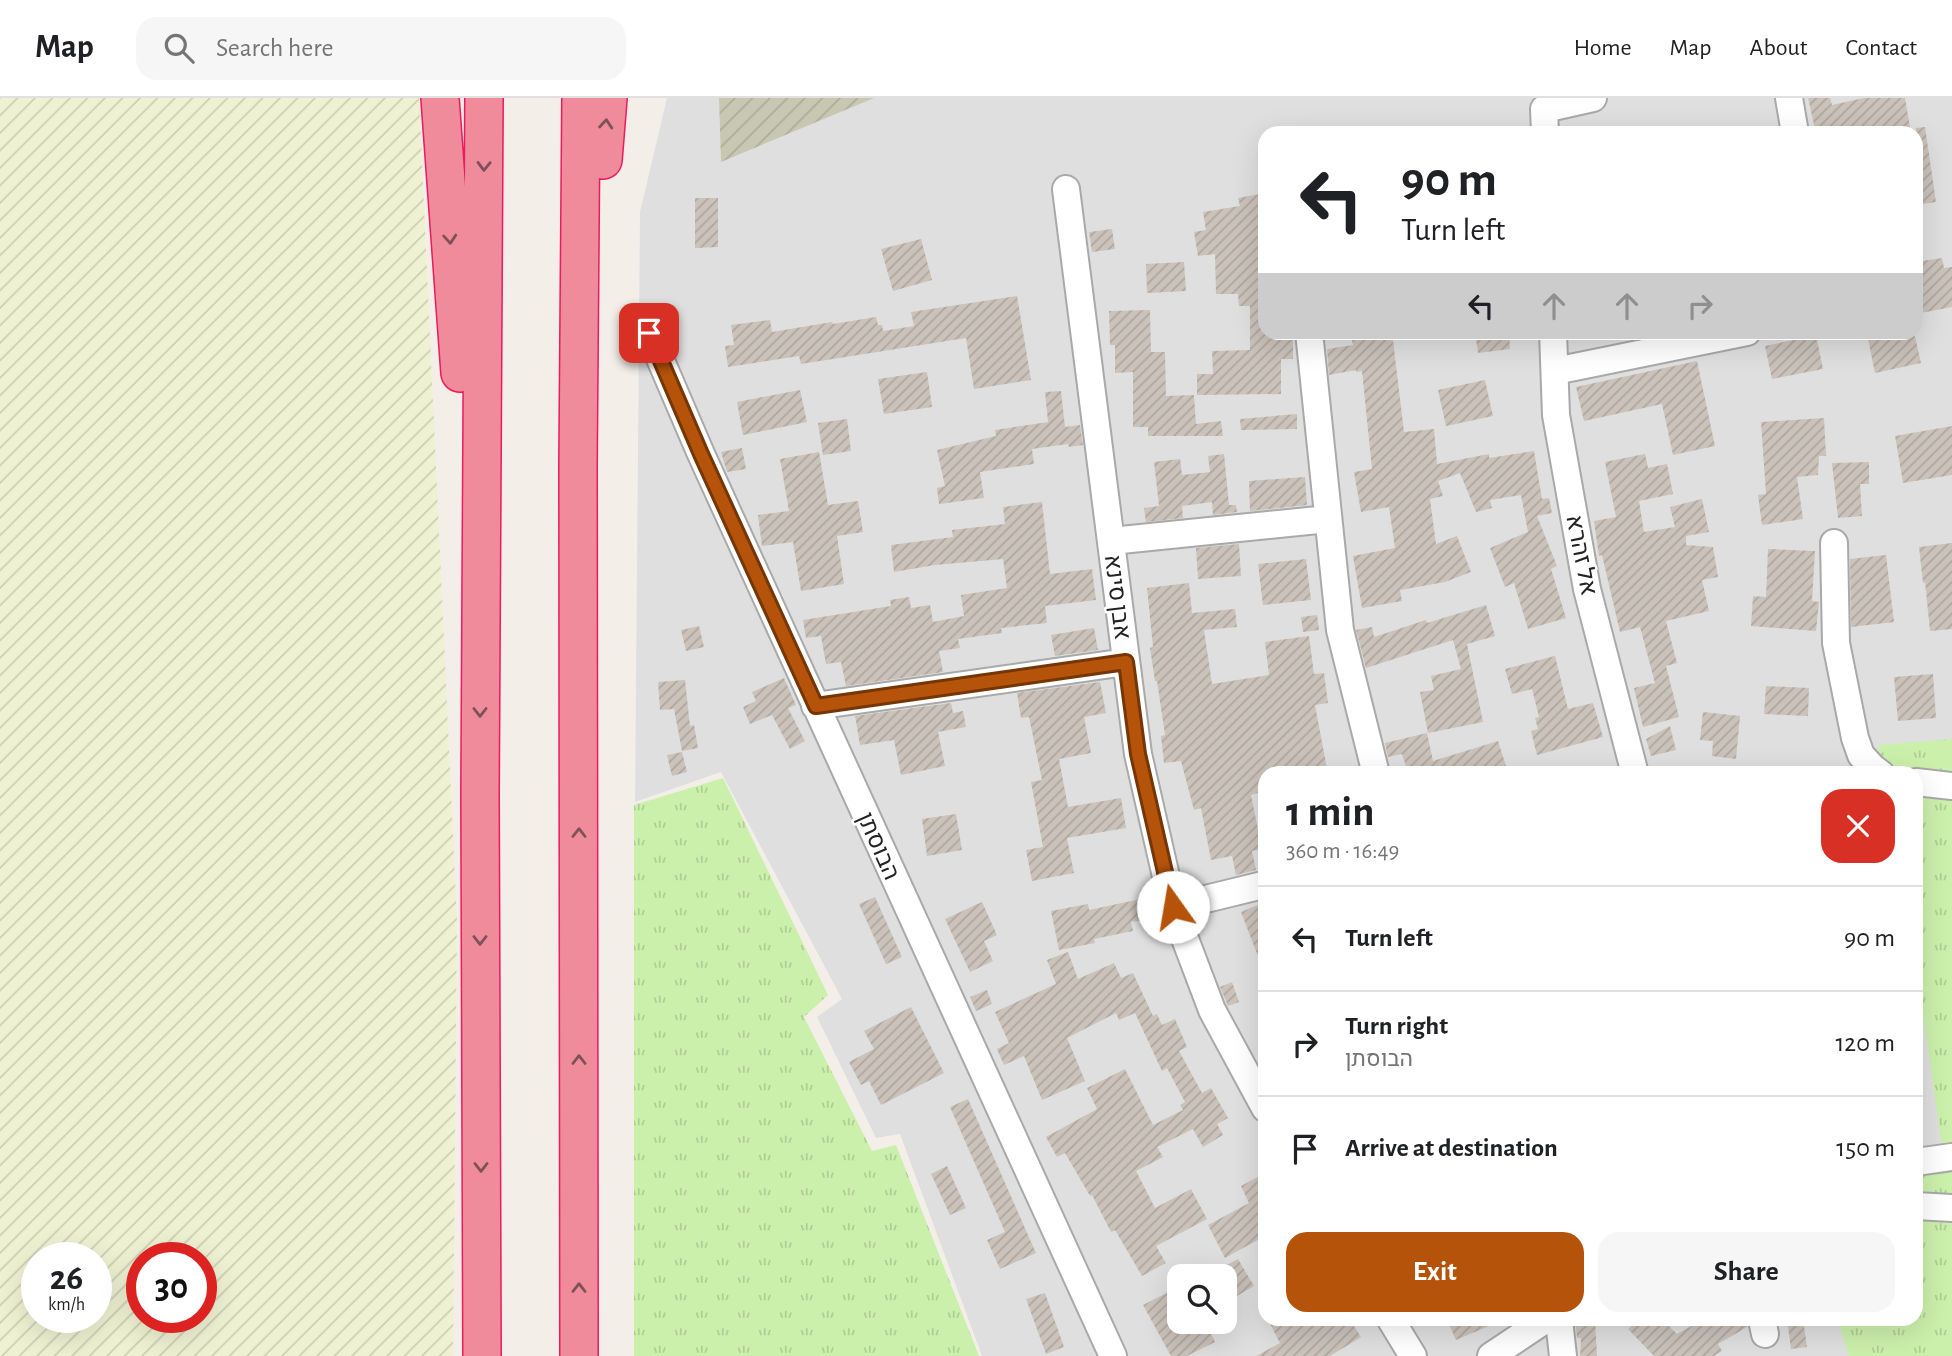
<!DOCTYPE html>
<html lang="en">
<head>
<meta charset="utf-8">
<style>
	body { margin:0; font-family:"Alegreya Sans",Heebo,sans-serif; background:#f6f6f6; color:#202124; height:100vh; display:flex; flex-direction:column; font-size:26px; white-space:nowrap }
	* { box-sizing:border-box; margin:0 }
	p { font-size:23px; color:#757577 }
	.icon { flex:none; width:38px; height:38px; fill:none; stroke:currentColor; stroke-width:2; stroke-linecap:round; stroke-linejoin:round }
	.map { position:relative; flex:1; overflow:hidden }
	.drawer { position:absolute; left:1258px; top:668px; width:665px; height:560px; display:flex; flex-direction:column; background:#fff; border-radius:21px; box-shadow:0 7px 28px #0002 }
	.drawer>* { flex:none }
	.guide { position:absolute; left:1258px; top:28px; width:665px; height:214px; border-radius:21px; box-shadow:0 7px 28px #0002; background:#fff; color:#202124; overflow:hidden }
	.buttons { position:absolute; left:1167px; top:1166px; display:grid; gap:14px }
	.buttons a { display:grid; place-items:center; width:70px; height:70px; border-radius:14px; background:#fff; box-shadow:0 7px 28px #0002; font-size:35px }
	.speed { position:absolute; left:21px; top:1144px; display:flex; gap:14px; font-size:35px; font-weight:700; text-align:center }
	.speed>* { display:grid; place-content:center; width:91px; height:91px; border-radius:50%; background:#fff; box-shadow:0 7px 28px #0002; line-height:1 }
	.speed small { font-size:18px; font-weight:400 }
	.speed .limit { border:10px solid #d22; background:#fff; color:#111 }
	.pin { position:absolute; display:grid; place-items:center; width:60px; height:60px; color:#fff; margin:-30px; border-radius:14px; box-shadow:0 4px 10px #0006 }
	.me { position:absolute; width:77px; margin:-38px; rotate:347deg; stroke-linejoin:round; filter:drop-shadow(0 0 5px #0008) }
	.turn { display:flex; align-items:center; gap:24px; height:147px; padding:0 28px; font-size:32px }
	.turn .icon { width:91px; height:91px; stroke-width:2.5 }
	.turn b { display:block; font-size:49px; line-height:60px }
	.lanes { display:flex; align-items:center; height:66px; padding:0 28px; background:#0003; justify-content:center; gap:35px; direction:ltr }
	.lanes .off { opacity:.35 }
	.round { display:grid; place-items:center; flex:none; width:74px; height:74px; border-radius:21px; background:#f6f6f6 }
	.head { display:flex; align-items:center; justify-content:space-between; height:119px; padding:0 28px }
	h1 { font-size:42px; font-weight:700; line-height:52px }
	.primary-button { display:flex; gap:14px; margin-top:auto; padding:14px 28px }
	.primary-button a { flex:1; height:80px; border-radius:21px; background:#b45309; color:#fff; font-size:28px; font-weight:700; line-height:80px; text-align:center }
	.primary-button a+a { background:#f6f6f6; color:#202124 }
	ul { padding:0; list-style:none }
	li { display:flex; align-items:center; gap:21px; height:105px; padding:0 28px; border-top:2px solid #e0e0e0 }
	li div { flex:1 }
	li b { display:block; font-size:26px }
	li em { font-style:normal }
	header { display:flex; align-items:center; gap:42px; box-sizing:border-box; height:98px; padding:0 35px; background:#fff; border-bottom:2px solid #e0e0e0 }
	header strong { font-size:33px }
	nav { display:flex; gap:38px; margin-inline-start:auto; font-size:24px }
	.search { width:490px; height:63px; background:#f6f6f6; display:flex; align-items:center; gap:18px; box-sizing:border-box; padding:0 24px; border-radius:21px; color:#757577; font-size:26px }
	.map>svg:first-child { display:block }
	.residential { fill:#e0dfdf; fill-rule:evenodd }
	.construction { fill:url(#construction-furrows) }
	.farmland { fill:url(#farmland-furrows); fill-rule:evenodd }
	.grass { fill:url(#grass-tufts) }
	.building { fill:url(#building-hatch) }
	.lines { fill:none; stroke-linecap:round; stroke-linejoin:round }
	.minor-casing { stroke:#a9a9a9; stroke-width:30 }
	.highway-casing { stroke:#eb1b5d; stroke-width:40 }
	.minor { stroke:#fff; stroke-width:26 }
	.highway { stroke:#ef8b9b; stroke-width:37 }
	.oneway { stroke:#7e5158 }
	.route-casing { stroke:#753606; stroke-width:18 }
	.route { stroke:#b45309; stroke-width:12 }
	.labels { text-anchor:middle; stroke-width:5; stroke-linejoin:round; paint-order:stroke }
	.street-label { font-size:24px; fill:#222; stroke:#fff }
</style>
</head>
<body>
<header>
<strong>Map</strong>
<div class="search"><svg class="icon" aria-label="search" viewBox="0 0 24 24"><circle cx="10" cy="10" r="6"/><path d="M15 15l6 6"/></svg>Search here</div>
<nav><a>Home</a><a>Map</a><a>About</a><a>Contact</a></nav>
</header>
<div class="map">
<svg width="1952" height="1258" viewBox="0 0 1952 1258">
	<defs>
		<pattern id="construction-furrows" width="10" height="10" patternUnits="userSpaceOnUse" patternTransform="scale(1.75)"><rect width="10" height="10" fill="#c8c8b2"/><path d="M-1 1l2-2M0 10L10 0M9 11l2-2" fill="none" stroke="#acac99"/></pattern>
		<pattern id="farmland-furrows" width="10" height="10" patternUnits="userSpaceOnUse" patternTransform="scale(1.75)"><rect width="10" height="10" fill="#eff2d2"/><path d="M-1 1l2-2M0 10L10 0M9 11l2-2" fill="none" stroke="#cdcfb4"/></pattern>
		<pattern id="grass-tufts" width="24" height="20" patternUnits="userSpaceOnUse" patternTransform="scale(1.75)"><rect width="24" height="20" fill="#cbf0ab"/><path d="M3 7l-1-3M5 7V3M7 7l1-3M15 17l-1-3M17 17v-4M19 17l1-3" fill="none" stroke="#aece93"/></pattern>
		<pattern id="building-hatch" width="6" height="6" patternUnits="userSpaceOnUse" patternTransform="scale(1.75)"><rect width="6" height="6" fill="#cbc2ba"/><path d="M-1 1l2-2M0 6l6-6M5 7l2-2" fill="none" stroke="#aea6a0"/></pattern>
	</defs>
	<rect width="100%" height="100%" fill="#f3efe8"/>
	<!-- residential -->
	<path class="residential" d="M667 0H1952V1258H982L900 1036 876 1040 817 919 842 901 721 674 635 704 640 114ZM1265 35H1916V234H1265ZM1265 676H1916V1222H1265ZM1180 1178H1225V1223H1180Z"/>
	<!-- construction -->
	<path class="construction" d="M719 0H874L721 64Z"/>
	<!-- farmland -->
	<path class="farmland" d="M0 0H419L457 824 453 1258H0ZM37 1160H96V1220H37ZM142 1160H201V1220H142Z"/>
	<!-- grass -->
	<path class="grass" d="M1952 641V1258H1849L1838 1224 1828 1222H1916V1071L1944 1064 1922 907 1916 899V676L1882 675 1878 647Z
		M723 680 828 897 804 919 872 1053 896 1047 979 1258H634V707Z"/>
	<!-- building -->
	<path class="building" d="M1808 0H1830L1832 7 1864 0H1905L1911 35H1816Z
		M1925 29 1936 104 1916 107V30Z
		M1265 95V234L1293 236V261H1281V296L1197 297V276H1213L1212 253 1250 252V208H1239L1238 196H1216L1215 156 1198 158 1194 134 1206 132 1203 114 1240 108 1238 100Z
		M695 100H718V149L695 150Z
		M1112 131 1115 151 1092 154 1089 134Z
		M921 141 932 182 893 193 881 151Z
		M1942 160 1944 170 1952 169V209L1921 215 1916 191V164Z
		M1184 164 1186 193 1147 195 1146 166Z
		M1017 198 1031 282 974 291 966 240 801 266 799 258 728 269 725 248 734 247 731 227 770 222 772 234 832 224 833 226 876 219 878 227H882L883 233 914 228 911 214Z
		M1150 212 1151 254H1165L1166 298 1194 297 1196 326 1221 323 1223 338H1148V329H1133V274L1115 275V247H1110L1109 213Z
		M1362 234H1392L1404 334 1434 331 1437 366 1489 356V360L1534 353 1542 401 1549 400 1552 415 1537 418 1557 468 1551 471 1566 520 1528 531 1514 485 1505 489 1490 450 1528 434 1521 397 1490 402 1492 410 1476 414 1460 375 1438 383 1443 398 1430 401 1436 446 1457 438 1471 474 1445 484 1400 492 1402 503 1362 510 1353 458 1395 450 1389 409 1361 414 1354 374 1372 371 1362 273 1356 274V272L1329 277 1327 251 1353 247 1351 238 1362 236Z
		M1475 234H1509L1510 251 1478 255Z
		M1898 234H1914L1921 265 1875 275 1868 241Z
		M1816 237 1823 271 1772 281 1765 248Z
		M1697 263 1715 348 1673 357 1662 306 1584 323 1576 289Z
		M927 274 932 309 884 316 878 281Z
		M1485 282 1493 318 1446 328 1438 292Z
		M800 292 807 324 743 337 737 304Z
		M1061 293 1065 329 1080 327 1083 347 1069 349 1068 346 1032 351 1034 366 980 374 984 400 939 406 937 390 945 388 937 352 996 338 995 332 1048 324 1045 294Z
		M1297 316V331L1241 332 1240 321Z
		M1824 320 1826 358H1819L1818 377 1797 379 1803 421 1762 427 1758 397 1766 396 1761 324Z
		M847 321 851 353 823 357 818 325Z
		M1952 328V377L1903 385 1895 338Z
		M742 350 746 371 727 374 721 354Z
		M819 354 828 407 858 403 863 434 837 438 844 486 801 493 793 444 762 448 758 417 789 413 780 361Z
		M1224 356 1229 407H1236L1237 414 1213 417 1212 404 1182 408 1183 420 1146 424 1144 410 1159 408 1154 364 1180 361 1182 377 1210 374 1208 358Z
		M1645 356 1648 370 1667 366 1673 396 1639 403 1644 434 1675 429 1670 409 1702 401 1709 434 1686 438V447L1713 449 1718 479 1702 482 1709 513 1666 523 1677 565 1666 568 1679 619 1643 629 1634 590 1655 585 1640 529 1620 534 1602 457 1599 458 1594 423 1616 419 1605 364Z
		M1869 364V386H1860L1862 418 1838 420 1832 365Z
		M1305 379 1307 407 1250 413 1249 383Z
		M1042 404 1050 476 1092 471 1096 502 1045 508 1047 525 1001 530 1002 535 958 541 960 550 939 553 943 574 846 588 841 564 826 566 821 538 806 540 803 522 891 508 890 502 909 499 911 510 930 507 933 524 964 518 961 497 1007 490 1003 461 935 467 894 474 891 447 953 439 952 432 1005 426 1003 409Z
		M1952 445V531L1930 533 1925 484 1923 485 1919 449Z
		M1239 446 1241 478 1198 481 1196 450Z
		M1768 451 1815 453 1812 503 1819 504 1816 533 1751 528 1753 498 1766 499Z
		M1886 457 1894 524 1851 529 1850 461Z
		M1306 461 1311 502 1263 507 1258 466Z
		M1189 485 1192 515 1235 511 1237 529 1204 532 1212 586 1269 577 1265 544 1309 538 1314 576 1324 575 1328 605 1315 607 1328 676H1265V693L1251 697 1262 751 1252 753 1256 772 1236 777 1232 758 1211 762 1201 710 1194 712 1181 663 1164 665 1161 638 1165 637 1157 583H1155L1150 550 1153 549 1147 490Z
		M1486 507 1495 538 1467 546 1483 624 1428 635 1420 594 1434 592 1431 578 1461 571 1453 542 1366 570 1356 532 1372 529 1374 539 1426 522 1427 525Z
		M1317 517 1319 532 1303 534 1301 519Z
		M699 528 704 549 686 553 681 532Z
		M1094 530 1098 552 1055 558 1051 537Z
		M1555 558 1568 611 1593 605 1603 639 1537 657 1531 633 1538 631 1535 620 1539 619 1532 591 1512 596 1505 571Z
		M1933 576 1936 620 1898 623 1894 579Z
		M784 580 796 607 788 610 805 643 790 651 772 617 750 626 743 609 756 603 752 594Z
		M685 582 690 628 694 627 698 650 682 653 674 611 660 612 658 584Z
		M1100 584 1106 615 1084 619 1091 655 1059 661 1068 709 1121 700 1126 730 1067 740 1074 775 1032 783 1026 752 1043 749 1031 684 1042 682 1029 619 1021 620 1017 595Z
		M1766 588 1809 590 1808 618 1764 616Z
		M951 605 953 615 963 613 966 629 938 634 945 668 901 677 894 642 860 647 855 618Z
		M1703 614 1740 618 1736 661 1712 658 1713 643 1700 642Z
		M1670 628 1676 652 1651 658 1646 641Z
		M1427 635 1433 663 1498 643 1507 671 1492 676H1404L1403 672 1407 671 1402 656 1388 659 1385 645Z
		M682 654 687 674 672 678 667 657Z
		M956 716 962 752 927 758 922 721Z
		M875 799 902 859 886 866 859 806Z
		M1141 801 1146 822 1131 824 1133 833 1094 841 1095 845 1059 852 1051 813 1088 806 1089 812Z
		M982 804 997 837 984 843 993 863 970 874 945 821Z
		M1265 804V874H1264L1241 814Z
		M1068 854 1078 881 1114 865 1121 880 1133 875 1153 918 1157 916 1162 927 1175 921 1187 949 1179 953 1202 995 1211 990 1228 1020 1217 1026 1223 1037 1203 1049 1193 1031 1157 1049 1163 1059 1136 1073 1155 1110 1191 1091 1207 1121 1156 1148 1166 1165 1142 1178 1115 1132 1111 1134 1092 1097 1090 1098 1065 1055 1057 1059 1046 1039 1097 1011 1087 990 1125 971 1153 1027 1183 1012 1180 1007 1185 1004 1167 970 1162 973 1135 915 1119 922 1116 915 1067 940 1085 983 1042 1002 1024 958 1004 967 997 951 1009 945 995 914 1056 886 1047 862Z
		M1232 884 1239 904 1228 908 1220 889Z
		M987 892 992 906 976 913 970 899Z
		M911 909 944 975 881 1007 869 983 861 987 849 964 874 951 864 933Z
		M968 1001 1036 1155 1000 1171 987 1142 1005 1134 950 1009Z
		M947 1068 966 1110 950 1117 931 1076Z
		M1265 1075V1138L1225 1160 1208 1127 1249 1105 1241 1088Z
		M1238 1161 1254 1188 1225 1205V1168Z
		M1180 1188V1223H1205L1215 1244 1187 1258H1171L1143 1207Z
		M1045 1195 1064 1249 1046 1256 1026 1201Z
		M1268 1222H1350L1361 1239 1330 1258H1256L1280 1245Z
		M1447 1222H1503L1456 1242Z
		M1575 1222H1595L1597 1258H1580L1581 1240H1577Z
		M1638 1222H1663L1677 1236 1702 1222H1747V1229L1718 1246 1722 1253 1714 1258H1654L1628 1231Z
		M1787 1222H1803L1807 1249 1791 1251Z"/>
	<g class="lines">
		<!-- minor casing -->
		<g class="minor-casing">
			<path id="minor" d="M1789 0 1795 35
				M1545 35 1544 11 1593 0
				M1066 91 1138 656 1173 809 1212 912 1265 1010
				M1309 234 1340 532 1376 676
				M1553 234 1556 317 1587 491 1635 676
				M649 235 701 356 1113 1258
				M1555 273 1747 234
				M1111 443 1328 421
				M1834 445 1836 545 1855 640 1861 657 1873 670 1881 676
				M815 608 1126 564
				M1916 684 1952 688
				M1173 809 1263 787
				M1916 1064 1952 1059
				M1916 1108 1952 1110
				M1391 1222 1413 1258
				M1559 1222 1563 1258
				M1762 1222 1765 1236
				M1491 1258 1545 1222"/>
		</g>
		<!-- highway casing -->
		<g class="highway-casing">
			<path id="highway" d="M440 0 460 275
				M603 62 608 0
				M482 1258 480 697 484 0
				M579 1258 578 366 581 0"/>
		</g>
		<!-- minor -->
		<use href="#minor" class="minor"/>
		<!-- highway -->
		<use href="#highway" class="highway"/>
	</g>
	<!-- one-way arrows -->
	<defs><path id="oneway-chevron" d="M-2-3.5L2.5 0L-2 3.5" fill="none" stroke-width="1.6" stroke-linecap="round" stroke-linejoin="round" transform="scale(1.75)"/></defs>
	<g class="oneway">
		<use href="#oneway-chevron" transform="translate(606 26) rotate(-85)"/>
		<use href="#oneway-chevron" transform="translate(484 68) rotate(91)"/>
		<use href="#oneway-chevron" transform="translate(450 141) rotate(86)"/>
		<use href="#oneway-chevron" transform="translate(480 614) rotate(90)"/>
		<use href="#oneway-chevron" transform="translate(579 735) rotate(-90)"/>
		<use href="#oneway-chevron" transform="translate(480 842) rotate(90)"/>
		<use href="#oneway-chevron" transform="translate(579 962) rotate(-90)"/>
		<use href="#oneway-chevron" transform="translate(481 1069) rotate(90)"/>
		<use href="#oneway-chevron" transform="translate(579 1190) rotate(-90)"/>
	</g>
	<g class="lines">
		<!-- route casing -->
		<g class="route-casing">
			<path id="route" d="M649 235 701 356 816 608 1126 564 1138 656 1173 809"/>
		</g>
		<!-- route -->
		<use href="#route" class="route"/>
	</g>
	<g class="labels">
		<!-- street labels -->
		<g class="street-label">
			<text transform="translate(1582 457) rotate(79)" y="8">אל זהרא</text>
			<text transform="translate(1118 499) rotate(83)" y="8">אבן סינא</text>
			<text transform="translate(879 748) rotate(66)" y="8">הבוסתן</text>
		</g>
	</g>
</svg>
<div class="buttons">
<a><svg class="icon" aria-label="search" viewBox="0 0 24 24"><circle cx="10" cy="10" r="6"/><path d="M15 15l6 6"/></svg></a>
</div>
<div class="speed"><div>26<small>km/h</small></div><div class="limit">30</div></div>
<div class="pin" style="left:649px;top:235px;background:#d93025"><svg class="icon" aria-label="arrive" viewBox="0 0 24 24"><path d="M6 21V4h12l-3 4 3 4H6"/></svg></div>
<svg class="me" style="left:1173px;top:809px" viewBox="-20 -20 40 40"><circle r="19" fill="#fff"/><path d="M0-13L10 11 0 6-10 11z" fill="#b45309"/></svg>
<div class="guide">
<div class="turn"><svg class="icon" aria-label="left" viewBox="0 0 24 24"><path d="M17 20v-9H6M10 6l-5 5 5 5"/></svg><div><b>90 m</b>Turn left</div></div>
<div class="lanes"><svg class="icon" aria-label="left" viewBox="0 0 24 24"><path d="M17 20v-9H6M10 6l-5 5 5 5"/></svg><svg class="icon off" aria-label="ahead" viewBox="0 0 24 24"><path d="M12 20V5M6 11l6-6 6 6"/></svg><svg class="icon off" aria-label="ahead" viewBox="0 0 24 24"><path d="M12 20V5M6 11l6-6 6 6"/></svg><svg class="icon off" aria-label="right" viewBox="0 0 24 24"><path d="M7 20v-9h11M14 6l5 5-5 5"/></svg></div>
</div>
<section class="drawer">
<div class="head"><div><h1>1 min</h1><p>360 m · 16:49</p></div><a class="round" style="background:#d93025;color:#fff"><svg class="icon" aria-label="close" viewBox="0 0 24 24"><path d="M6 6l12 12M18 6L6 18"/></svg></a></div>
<ul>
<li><svg class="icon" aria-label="left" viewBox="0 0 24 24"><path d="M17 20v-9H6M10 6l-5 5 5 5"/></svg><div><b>Turn left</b></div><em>90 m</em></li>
<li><svg class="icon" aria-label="right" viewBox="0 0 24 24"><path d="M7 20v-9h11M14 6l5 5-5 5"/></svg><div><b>Turn right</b><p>הבוסתן</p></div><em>120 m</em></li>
<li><svg class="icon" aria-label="arrive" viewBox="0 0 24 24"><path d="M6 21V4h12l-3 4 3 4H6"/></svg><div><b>Arrive at destination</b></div><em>150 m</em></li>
</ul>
<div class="primary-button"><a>Exit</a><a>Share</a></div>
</section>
</div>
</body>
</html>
